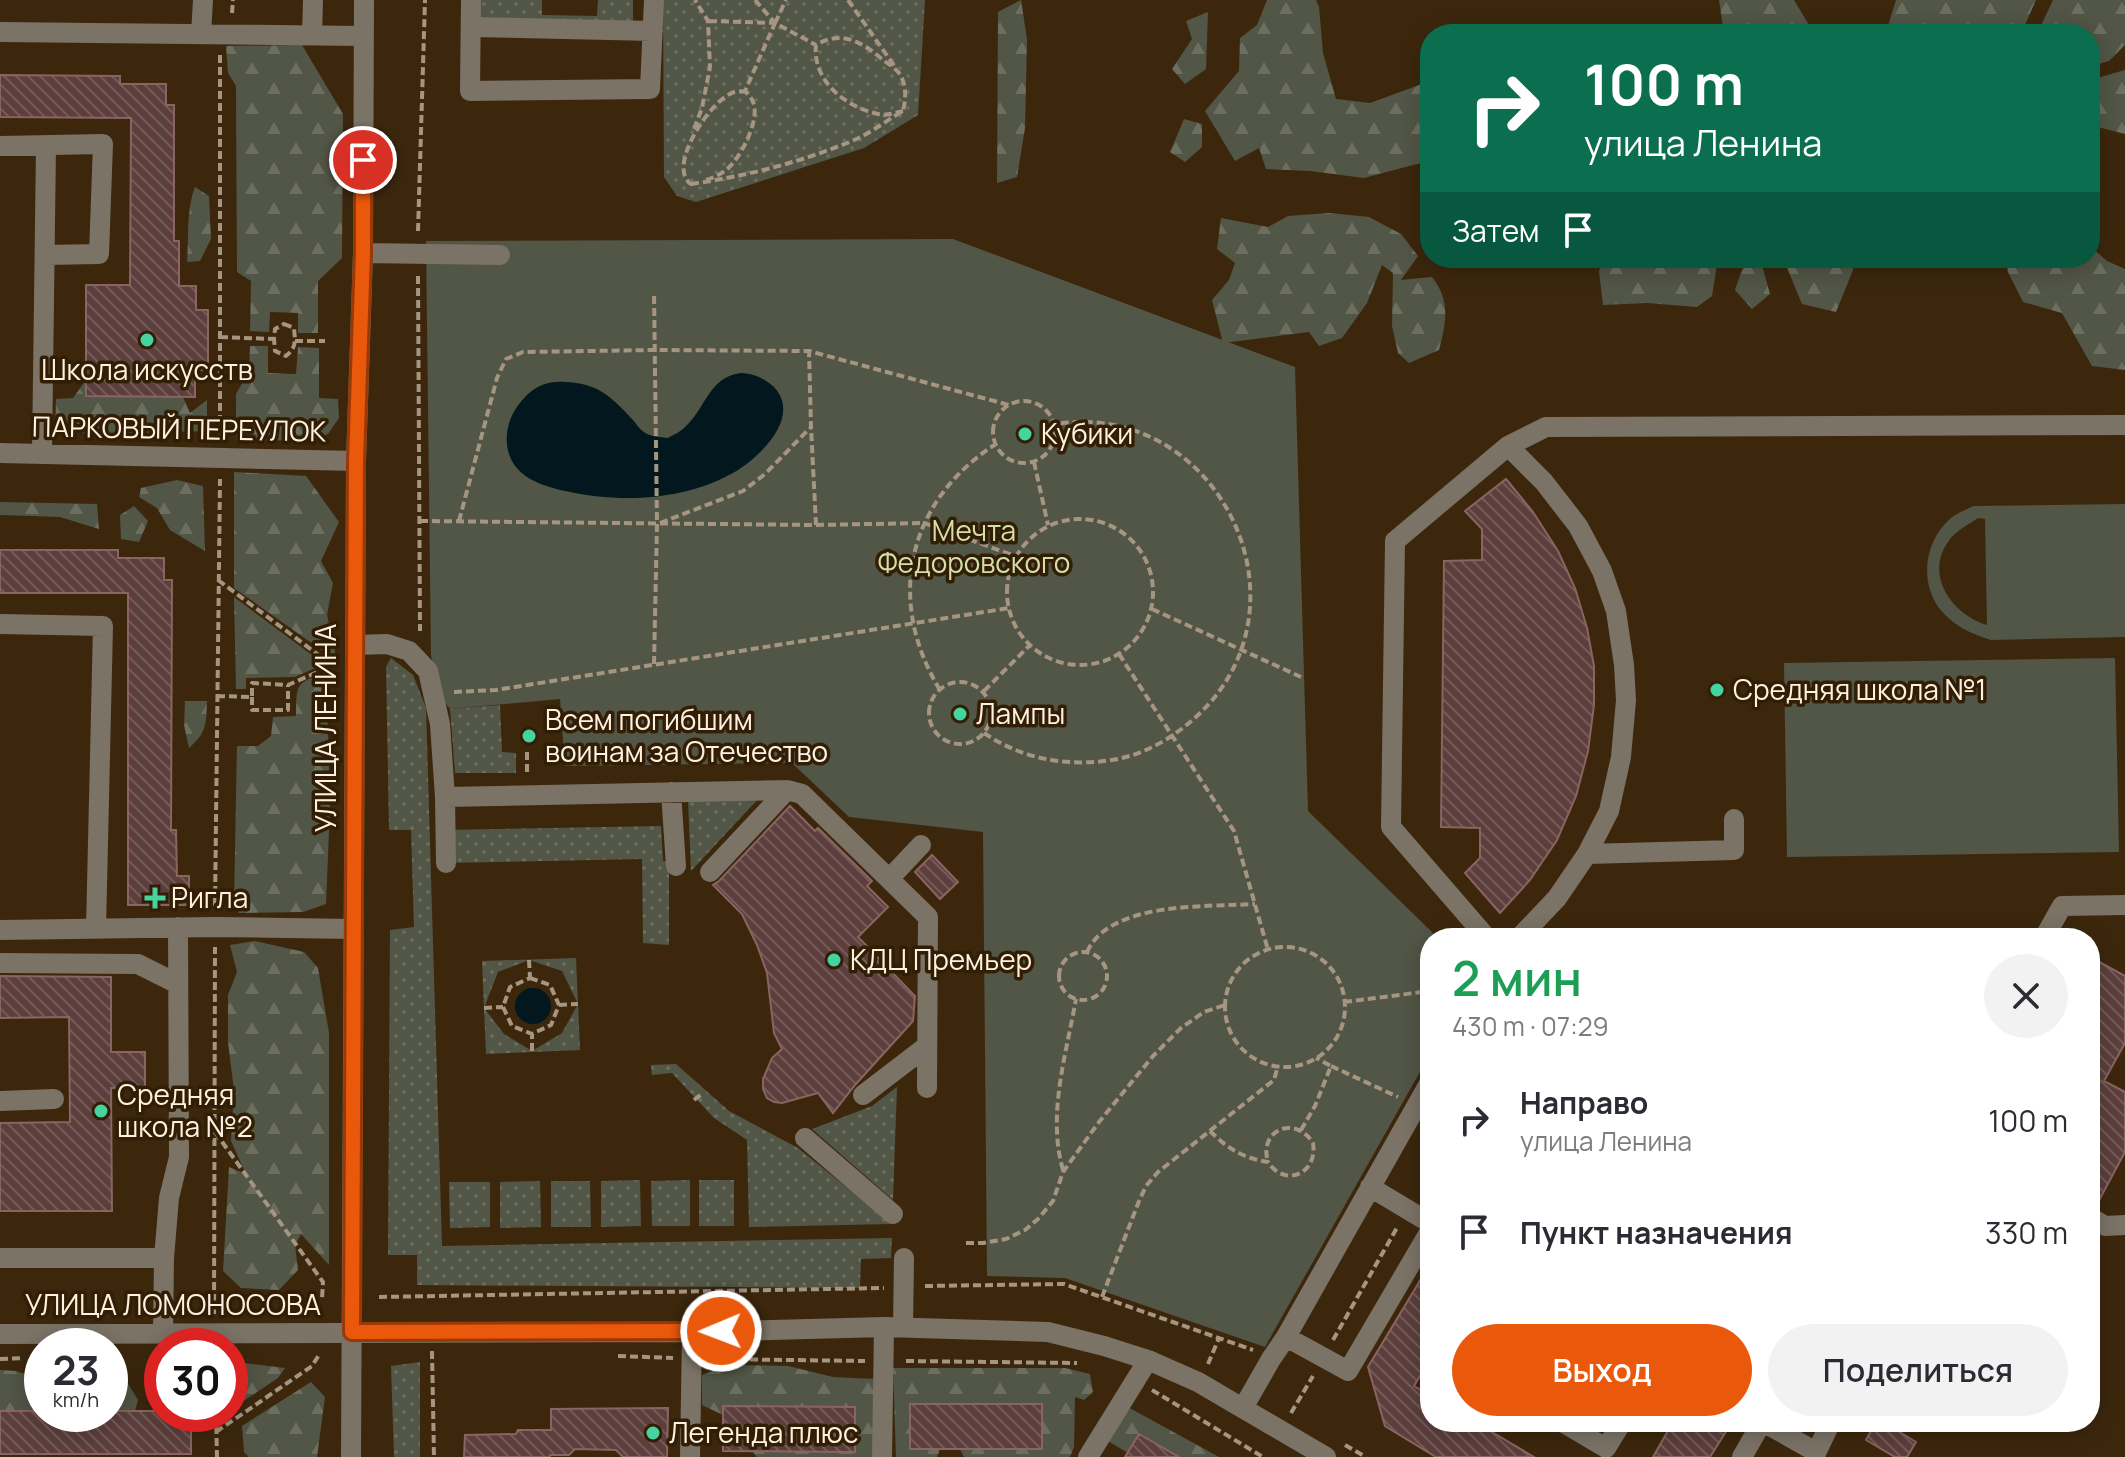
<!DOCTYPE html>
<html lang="ru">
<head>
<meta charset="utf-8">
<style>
	body { margin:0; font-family:Manrope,sans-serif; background:#f2f2f3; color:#2b2b33; height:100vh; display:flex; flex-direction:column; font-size:30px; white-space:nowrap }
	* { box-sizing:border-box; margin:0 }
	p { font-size:26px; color:#7c7c81 }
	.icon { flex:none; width:44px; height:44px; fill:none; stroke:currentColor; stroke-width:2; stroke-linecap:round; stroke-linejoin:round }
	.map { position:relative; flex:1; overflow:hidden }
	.drawer { position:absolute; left:1420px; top:928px; width:680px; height:504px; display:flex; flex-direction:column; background:#fff; border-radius:32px; box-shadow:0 4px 20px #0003 }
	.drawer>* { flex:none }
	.banner { position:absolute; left:1420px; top:24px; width:680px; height:244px; border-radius:32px; box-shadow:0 4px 20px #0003; background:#0b6e4f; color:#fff; overflow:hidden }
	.speed { position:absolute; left:24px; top:1328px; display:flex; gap:16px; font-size:40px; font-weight:700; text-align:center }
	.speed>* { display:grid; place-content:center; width:104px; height:104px; border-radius:50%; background:#fff; box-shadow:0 4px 20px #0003; line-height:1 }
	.speed small { font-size:20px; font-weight:400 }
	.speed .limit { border:12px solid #d22; background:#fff; color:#111 }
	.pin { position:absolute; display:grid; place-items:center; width:68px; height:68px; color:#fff; margin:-34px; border:4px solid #fff; border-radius:50%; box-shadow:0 2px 8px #0007 }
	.me { position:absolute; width:88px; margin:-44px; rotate:269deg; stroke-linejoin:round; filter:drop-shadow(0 0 6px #0008) }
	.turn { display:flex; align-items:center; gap:28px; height:168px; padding:0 32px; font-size:36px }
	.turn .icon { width:104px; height:104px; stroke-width:2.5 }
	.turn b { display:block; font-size:56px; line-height:68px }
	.then { display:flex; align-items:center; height:76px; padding:0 32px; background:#0003; gap:16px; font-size:30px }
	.round { display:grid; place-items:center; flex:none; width:84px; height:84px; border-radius:42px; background:#f2f2f3 }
	.overview { display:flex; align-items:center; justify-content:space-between; height:136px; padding:0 32px }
	h1 { font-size:48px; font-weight:600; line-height:60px; color:#1e9e55 }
	.button { display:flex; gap:16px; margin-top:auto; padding:16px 32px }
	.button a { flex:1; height:92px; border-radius:48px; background:#ea580c; color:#fff; font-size:32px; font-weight:600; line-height:92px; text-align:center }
	.button a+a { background:#f2f2f3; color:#2b2b33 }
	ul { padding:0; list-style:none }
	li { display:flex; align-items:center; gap:24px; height:112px; padding:0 32px }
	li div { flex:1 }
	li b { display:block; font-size:30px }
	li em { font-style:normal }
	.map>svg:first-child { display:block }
	.grass { fill:url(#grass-dots); fill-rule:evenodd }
	.forest { fill:url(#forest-firs) }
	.green { fill:#525646; fill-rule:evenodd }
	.water { fill:#02181e }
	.building { fill:url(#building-back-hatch); stroke:#8a6460; stroke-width:2 }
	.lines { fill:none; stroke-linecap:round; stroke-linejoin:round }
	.path { stroke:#a69581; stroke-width:4; stroke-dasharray:8 4; stroke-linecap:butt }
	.minor { stroke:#7b7366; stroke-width:20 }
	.route-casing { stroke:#983908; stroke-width:20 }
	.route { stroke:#ea580c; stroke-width:14 }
	.poi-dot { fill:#45d49f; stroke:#321e04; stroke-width:3 }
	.labels { text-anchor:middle; stroke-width:7; stroke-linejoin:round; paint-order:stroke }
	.poi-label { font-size:28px; fill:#fff1e2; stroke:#321e04; text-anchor:start }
	.street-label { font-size:28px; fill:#fff1e2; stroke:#321e04 }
	.park-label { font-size:28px; fill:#d2dfaa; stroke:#321e04 }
</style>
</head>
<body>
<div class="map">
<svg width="2125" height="1457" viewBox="0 0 2125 1457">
	<defs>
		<pattern id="grass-dots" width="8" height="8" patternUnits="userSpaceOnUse" patternTransform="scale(2)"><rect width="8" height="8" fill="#525646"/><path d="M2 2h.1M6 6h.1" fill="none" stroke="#6c6f60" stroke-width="1.8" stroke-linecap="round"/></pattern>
		<pattern id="forest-firs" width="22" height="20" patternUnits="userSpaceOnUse" patternTransform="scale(2)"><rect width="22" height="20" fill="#525646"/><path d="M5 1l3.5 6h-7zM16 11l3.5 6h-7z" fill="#6c6f60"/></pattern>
		<pattern id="building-back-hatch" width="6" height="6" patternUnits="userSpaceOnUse" patternTransform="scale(2)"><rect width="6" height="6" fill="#5c3f3c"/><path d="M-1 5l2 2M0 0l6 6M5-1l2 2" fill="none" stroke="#745b58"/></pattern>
	</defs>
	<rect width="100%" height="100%" fill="#3c270d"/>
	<!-- grass -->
	<path class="grass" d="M475 0H542V15L597 16 598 0H633V27L475 23Z
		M663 0H925L918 115 864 148 696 202 677 196 664 177Z
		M391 658 413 675 426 708 442 1246 892 1238 891 1258 861 1259 860 1288 417 1285V1255H388L390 930 414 927 411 830H389L386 667Z
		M500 705 502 752 516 753V773H455L450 709Z
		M760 797 691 871 688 800Z
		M661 826 663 861H669V945L643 943 642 859 446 863 445 830Z
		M576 958 580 1050 486 1054 482 961ZM529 960 562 971 578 1004 562 1033 532 1051 504 1034 484 1008 498 972Z
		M676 1064 729 1111 798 1148 892 1224 749 1227 747 1140 714 1118 672 1073 652 1075 651 1065Z
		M897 1087 893 1200 812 1129 872 1106Z
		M640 1180 641 1226 601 1227V1181Z
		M690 1180V1226H652L651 1181Z
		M699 1180H734V1226H699Z
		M540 1181 541 1227 500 1228V1182Z
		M551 1181H590L591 1227H551Z
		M449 1182H490V1227L450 1228Z
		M420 1362V1457H394L391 1366Z"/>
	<!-- forest -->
	<path class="forest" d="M1021 0 1027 39 1025 128 1017 177 997 183 998 12Z
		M1267 0H1316L1319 7 1323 53 1336 99 1370 103 1430 81V158L1424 162 1364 178 1310 171 1266 169 1259 148 1235 161 1205 111 1239 71 1240 38 1257 25Z
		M1719 0H1794L1812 30V34H1724Z
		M1896 0H2036L2021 34H1898L1887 29Z
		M2053 0H2125V45L2109 61 2090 66V34H2037Z
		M1208 12 1206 69 1185 84 1172 69 1192 39 1186 21Z
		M302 45 343 114 342 258 318 281V333H298V313L270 312 269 332 250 331 251 281 237 272 236 86 228 73 226 46Z
		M2125 70V134L2090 125V80Z
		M1184 119 1202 124V147L1185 162 1170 152Z
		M195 187 209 196 211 239 200 261 187 262C189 238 186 210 195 187Z
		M1329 213 1369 217 1401 234 1418 256 1401 280 1432 277C1451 301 1446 323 1439 350L1409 363 1398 353 1392 326 1393 273 1382 265 1367 303 1342 338 1319 346 1309 332 1223 343 1212 300 1229 280 1235 263 1217 249 1221 218 1268 227 1288 216Z
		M2090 246 2107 261 2125 269V370L2092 366 2062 313 2023 302 2008 272 2005 258H2090Z
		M1605 258H1718L1712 296 1697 307 1647 303 1603 305 1599 271Z
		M1746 258H1760L1770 294 1752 309 1735 290Z
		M1783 258H1854L1853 270 1836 312 1802 304Z
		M250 346H268V373L296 374 298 347 319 348V398L338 399 339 418 328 434 311 440 236 441V394L249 371Z
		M86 380V396L183 397 190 413 207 400V431L85 434 75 427 55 432 56 399 73 398Z
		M234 472 306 476 339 522 321 561 333 583 327 615 337 661 234 588Z
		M177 480 203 486 205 551 170 530 157 508 139 497 141 488Z
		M0 502 97 504 99 529 60 517 0 515Z
		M134 506 148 521 139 542 121 539 120 515Z
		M234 597 324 664 295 677 246 678V689H236Z
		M323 675 327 696 330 807 326 904 303 912 239 913 234 903 237 746H258L271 736 273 717 296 716C297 690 293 681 323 675Z
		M185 701H207C206 724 207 732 189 748L184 725Z
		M255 941 304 952 318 968 329 1033V1265L301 1234 295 1245 298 1270 279 1290 241 1288 223 1271 229 1167 246 1174 231 1141 234 1090 228 1043V995L237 972 230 945Z
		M235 1362 285 1368 278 1378 233 1408 230 1370Z
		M729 1365 788 1366 833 1377 875 1379 874 1457H757L752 1451 855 1452V1407L724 1406 723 1415 702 1405V1375Z
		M893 1368H1065L1090 1374 1093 1392 1084 1400 1075 1397 1074 1447 1070 1457H964L960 1449H1042V1404H910V1448L940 1449 937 1457H896Z
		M0 1370 16 1371 42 1380V1411H0Z
		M110 1374 124 1377 138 1400 135 1411H110Z
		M311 1382 325 1397 317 1457H249L244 1452 242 1426Z
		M1126 1406 1219 1457H1179L1139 1434 1128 1453 1108 1441Z"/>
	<!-- green -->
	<path class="green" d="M953 239 1295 367 1308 811 1438 938H1430V1054L1265 1347 1065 1278 987 1276 983 832 849 817 792 763 565 766 560 699 450 709 437 693 431 655 426 241Z
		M2125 504V637L1991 640C1971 634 1952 625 1939 608 1919 580 1925 540 1951 518 1957 513 1966 510 1973 506ZM1978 518 1985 519 1987 625C1953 615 1924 576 1948 542 1955 531 1968 525 1978 518Z
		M2115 658 2119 852 1787 857 1784 663Z"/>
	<!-- water -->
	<path class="water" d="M741 373C755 374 764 378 774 387 803 418 757 460 731 474 682 501 619 503 565 491 539 485 511 476 507 445 505 426 513 409 526 396 537 385 550 381 565 382 597 383 611 396 632 419 636 423 639 429 644 432 651 437 660 437 668 438 673 435 680 432 684 428 706 409 708 377 741 373Z
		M515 1006a18 18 0 1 1 36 0a18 18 0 1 1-36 0Z"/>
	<!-- building -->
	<path class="building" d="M0 75 120 76V84H166V105H174V241H179V286H196V310H208V370H195V397L86 396V285H130L131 118 0 117Z
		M1506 479 1533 512 1558 551 1575 588 1587 628 1594 666V705L1588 751 1576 796 1557 840 1530 880 1500 913 1465 873 1480 858V828L1441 827 1444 561 1482 560V529L1465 511Z
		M0 550H118V558H164V580H172L171 830H176L177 876H189V905H128V593H0Z
		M790 806 815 831 818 828 872 881 867 886 888 907 858 937 915 996 913 1021 855 1085 833 1113 818 1093 782 1103 774 1102 767 1098 763 1089V1079L772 1058 782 1049 774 1033 767 973 757 945 742 914 713 885 719 881Z
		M932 855 958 882 940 899 915 872Z
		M2090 957 2125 976V1043L2104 1081 2125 1092V1152L2096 1206 2090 1204Z
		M0 976 111 977V1052H145V1088H111L112 1211H0V1123L70 1122 69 1017 0 1018Z
		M1430 1264V1359L1414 1386 1430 1395V1422H1475L1534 1457H1436L1385 1426 1368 1367Z
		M910 1404H1042V1449H910Z
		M723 1406 855 1407V1452L723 1451Z
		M668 1408 667 1457H623L616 1450 575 1449 569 1455H550V1457H464L465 1435 516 1434 518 1430H551V1409Z
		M0 1411H42V1414H110V1411H162V1414H191V1454H0Z
		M1673 1422H1713L1727 1430 1710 1457H1653Z
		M1876 1422H1883L1916 1442 1907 1457H1895L1866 1440Z
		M1139 1434 1179 1457H1125Z"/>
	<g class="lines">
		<!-- path -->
		<path class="path" d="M755 0 775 23
			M848 0 895 67
			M232 13 233 0
			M709 21 775 23
			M775 23 786 0
			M220 55V438
			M694 129 702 108 710 67 708 21 695 0
			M706 180C716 177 727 171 733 163 744 150 760 118 753 102 752 98 748 95 745 91L775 23 816 45
			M691 184C747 176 802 162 854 140 871 133 887 120 903 111 906 99 907 85 899 73 896 69 889 64 884 61 864 43 842 29 816 45 812 80 845 107 878 114 887 116 895 113 903 111
			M693 184H691C666 167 710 101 732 93 736 91 741 92 745 91
			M418 231 425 0
			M418 276 420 631
			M284 324 294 328C295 341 297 347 286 356L275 351 274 339 275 329Z
			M220 337 274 339
			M295 341H325
			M993 432a31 31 0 1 1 62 0a31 31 0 1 1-62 0Z
			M1034 462 1048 525
			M1007 592a73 73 0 1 1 146 0a73 73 0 1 1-146 0Z
			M420 521 816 525 811 427 809 351
			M459 521 497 378 506 359 523 352 655 350 809 351 1009 405
			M660 523 743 491 765 474 811 427
			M816 525 924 523 1015 556
			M218 580 332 665
			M1152 609 1301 677
			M1119 654 1234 831 1268 950
			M654 664 657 524 654 292
			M929 713a31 31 0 1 1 62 0a31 31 0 1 1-62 0Z
			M940 690C885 600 907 501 996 444
			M984 691 1030 645
			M454 692 496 690 1009 608
			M217 696 252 697V683L288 685 334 665
			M252 697V710H288V685
			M984 733C1022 759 1067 767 1112 760 1144 755 1173 738 1197 716 1318 604 1217 399 1055 424
			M527 752V773
			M215 906 220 479
			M1225 1007a60 60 0 1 1 120 0a60 60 0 1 1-120 0Z
			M1059 976a24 24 0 1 1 48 0a24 24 0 1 1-48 0Z
			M1087 952C1110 901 1207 907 1255 904
			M529 960 530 978
			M530 978 550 985 559 1005 551 1025 532 1034 512 1026 503 1007 510 987Z
			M1344 1002 1430 991
			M559 1005 578 1004
			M484 1008 503 1007
			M532 1051V1034
			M1331 1066 1398 1097
			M694 1100 703 1093
			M1301 1130 1315 1106 1331 1066 1316 1058
			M1210 1131C1228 1149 1243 1158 1268 1162 1285 1188 1318 1174 1313 1143 1296 1115 1258 1129 1268 1162
			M215 1132 323 1282 322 1299
			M1063 1170C1047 1115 1066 1055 1076 999
			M966 1243H983L1006 1239 1025 1230 1038 1219 1053 1201 1063 1172 1099 1122 1153 1056 1181 1028 1204 1012 1225 1005
			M925 1286 1064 1284 1253 1350
			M379 1297 884 1288
			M1102 1297 1139 1201 1146 1186 1158 1172 1274 1080 1278 1066
			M214 1314 215 947
			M1333 1340 1398 1226
			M432 1351 434 1457
			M618 1356 673 1358
			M0 1359 24 1358
			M714 1359 865 1361
			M906 1361 1077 1363
			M1208 1364 1219 1338
			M1152 1390 1263 1457
			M1291 1413 1313 1376
			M216 1414 217 1457
			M216 1432 312 1366 319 1355
			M1345 1445 1366 1457"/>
		<!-- minor -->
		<path class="minor" d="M471 0 470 91 650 89 654 0
			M471 27 653 31
			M0 32 363 36
			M201 34 203 0
			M312 36 313 0
			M0 146 103 144 99 254 45 255
			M363 253 500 255
			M1508 446 1544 482 1578 526 1602 571 1616 611 1624 665 1626 700 1621 757 1609 811 1587 854 1557 898 1519 938
			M0 453 356 461
			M42 454 46 146
			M0 624 103 626 96 929
			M355 645 387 644 409 651 428 671 440 724 445 797 446 863
			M671 792 676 866
			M445 797 787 790 802 794 928 917 927 1088
			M1587 854 1734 850V819
			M710 872 787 790
			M889 879 921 845
			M0 930 215 927 353 929
			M1487 938 1391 827 1395 541 1508 446 1546 427 2125 425
			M2044 938 2062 906 2125 905
			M0 963 138 964 178 984
			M863 1095 927 1046
			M0 1101 54 1099
			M805 1138 893 1214
			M1370 1187 1430 1223
			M2090 1217 2105 1226 2125 1225
			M0 1258H164
			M903 1328 904 1258
			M163 1333 164 1258 169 1198 179 1157 178 927
			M0 1334 692 1332 884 1327 1048 1332 1104 1346 1148 1360 1198 1382 1326 1457
			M1286 1337 1348 1371 1430 1231
			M1243 1408 1271 1359 1286 1337 1430 1082
			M1562 1422 1606 1448 1622 1422
			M1763 1422 1816 1452
			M351 1457 356 461 363 253 364 0
			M690 1457 692 1332
			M882 1457 884 1327
			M1088 1457 1148 1360
			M1742 1457 1762 1422
			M1814 1457 1831 1422"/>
	</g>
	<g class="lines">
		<!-- route casing -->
		<g class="route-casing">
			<path id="route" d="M363 160V253L356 461 352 1332 721 1331"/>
		</g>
		<!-- route -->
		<use href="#route" class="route"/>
	</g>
	<!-- markers -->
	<g class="poi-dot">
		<circle cx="147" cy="340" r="8"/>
		<circle cx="1025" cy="434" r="8"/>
		<circle cx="1717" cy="690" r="8"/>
		<circle cx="960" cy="714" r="8"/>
		<circle cx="529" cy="736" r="8"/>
		<path d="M151 886h8v8h8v8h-8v8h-8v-8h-8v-8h8z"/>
		<circle cx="834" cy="960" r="8"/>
		<circle cx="101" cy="1111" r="8"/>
		<circle cx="653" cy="1433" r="8"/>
	</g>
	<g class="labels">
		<!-- poi labels -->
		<g class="poi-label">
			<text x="147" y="380" text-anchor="middle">Школа искусств</text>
			<text x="1041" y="444">Кубики</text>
			<text x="1733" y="700">Средняя школа №1</text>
			<text x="976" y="724">Лампы</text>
			<text x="545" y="730">Всем погибшим<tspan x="545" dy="32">воинам за Отечество</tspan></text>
			<text x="171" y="908">Ригла</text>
			<text x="850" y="970">КДЦ Премьер</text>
			<text x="117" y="1105">Средняя<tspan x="117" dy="32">школа №2</tspan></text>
			<text x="669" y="1443">Легенда плюс</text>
		</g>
		<!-- street labels -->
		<g class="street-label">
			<text transform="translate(179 429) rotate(1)" y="10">ПАРКОВЫЙ ПЕРЕУЛОК</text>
			<text transform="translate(326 728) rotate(-90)" y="10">УЛИЦА ЛЕНИНА</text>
			<text x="173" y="1315">УЛИЦА ЛОМОНОСОВА</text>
		</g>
		<!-- park labels -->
		<g class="park-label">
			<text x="974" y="541">Мечта<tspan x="974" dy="32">Федоровского</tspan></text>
		</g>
	</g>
</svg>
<div class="speed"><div>23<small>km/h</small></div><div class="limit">30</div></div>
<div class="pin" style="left:363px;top:160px;background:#d93025"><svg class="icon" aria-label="arrive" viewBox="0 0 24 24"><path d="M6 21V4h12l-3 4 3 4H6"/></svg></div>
<svg class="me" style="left:721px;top:1331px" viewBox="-20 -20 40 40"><circle r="17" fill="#ea580c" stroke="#fff" stroke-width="3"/><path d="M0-11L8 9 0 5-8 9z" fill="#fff"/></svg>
<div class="banner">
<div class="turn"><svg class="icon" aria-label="right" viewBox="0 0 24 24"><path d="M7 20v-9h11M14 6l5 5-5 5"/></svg><div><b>100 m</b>улица Ленина</div></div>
<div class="then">Затем<svg class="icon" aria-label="arrive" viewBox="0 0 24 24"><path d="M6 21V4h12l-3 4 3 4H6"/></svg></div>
</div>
<section class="drawer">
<div class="overview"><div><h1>2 мин</h1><p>430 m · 07:29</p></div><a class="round"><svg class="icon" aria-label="close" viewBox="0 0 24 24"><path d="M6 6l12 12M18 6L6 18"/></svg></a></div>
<ul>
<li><svg class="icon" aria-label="right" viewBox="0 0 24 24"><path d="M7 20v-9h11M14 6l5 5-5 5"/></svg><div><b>Направо</b><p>улица Ленина</p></div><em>100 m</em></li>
<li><svg class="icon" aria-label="arrive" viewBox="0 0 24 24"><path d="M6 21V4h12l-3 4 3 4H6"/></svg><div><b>Пункт назначения</b></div><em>330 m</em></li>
</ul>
<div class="button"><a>Выход</a><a>Поделиться</a></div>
</section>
</div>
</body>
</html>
